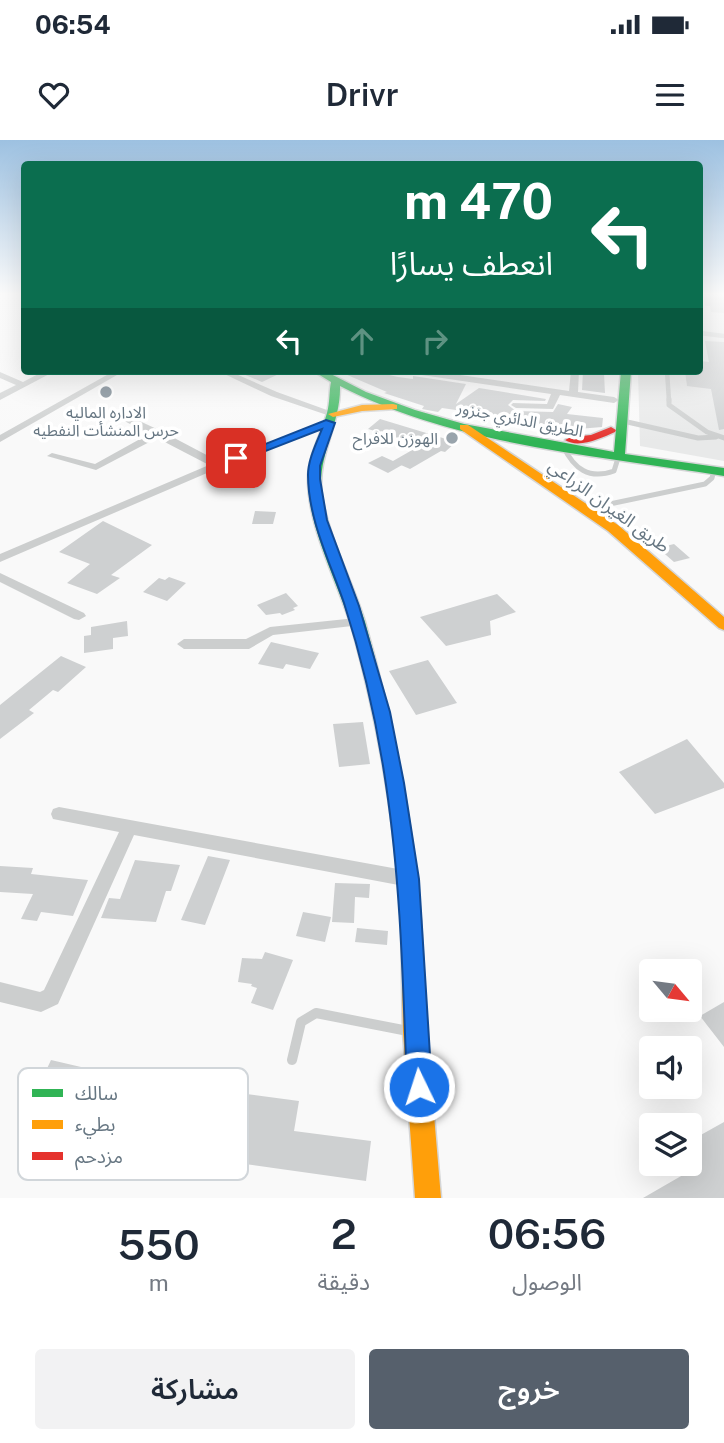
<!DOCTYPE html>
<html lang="ar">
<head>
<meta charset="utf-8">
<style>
	body { margin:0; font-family:"Public Sans","Noto Sans Arabic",sans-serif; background:#f2f2f3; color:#1f2937; direction:rtl; height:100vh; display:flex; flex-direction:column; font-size:26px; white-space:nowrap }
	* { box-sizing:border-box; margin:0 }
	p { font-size:23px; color:#747a83 }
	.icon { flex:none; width:38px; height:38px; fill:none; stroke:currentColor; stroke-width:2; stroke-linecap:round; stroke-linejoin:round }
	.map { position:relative; height:1058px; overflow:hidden; direction:ltr }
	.side { display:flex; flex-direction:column; background:#fff; flex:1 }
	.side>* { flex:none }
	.top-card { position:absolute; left:21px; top:21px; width:682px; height:214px; border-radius:7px; box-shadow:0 7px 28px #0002; direction:rtl; background:#0b6e4f; color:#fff; overflow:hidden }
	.needle { width:46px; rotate:119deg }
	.tools { position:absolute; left:639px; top:819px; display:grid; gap:14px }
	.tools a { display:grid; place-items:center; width:63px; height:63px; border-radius:7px; background:#fff; box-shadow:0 7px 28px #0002; font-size:35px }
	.pin { position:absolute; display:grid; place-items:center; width:60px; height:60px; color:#fff; margin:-30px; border-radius:14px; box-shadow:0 4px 10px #0006 }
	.me { position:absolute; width:77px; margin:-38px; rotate:356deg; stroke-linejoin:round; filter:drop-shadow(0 0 5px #0008) }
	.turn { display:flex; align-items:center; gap:24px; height:147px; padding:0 35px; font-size:32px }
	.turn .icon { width:91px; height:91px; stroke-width:2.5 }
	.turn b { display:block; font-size:49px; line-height:60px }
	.lanes { display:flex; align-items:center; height:66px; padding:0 35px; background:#0003; justify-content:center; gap:35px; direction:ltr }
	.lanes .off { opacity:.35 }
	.eta { display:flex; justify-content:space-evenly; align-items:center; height:119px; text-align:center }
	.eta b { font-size:42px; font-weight:600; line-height:49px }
	.action { display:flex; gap:14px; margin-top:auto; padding:14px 35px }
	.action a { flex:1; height:80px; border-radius:7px; background:#56606c; color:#fff; font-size:28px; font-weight:600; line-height:80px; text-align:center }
	.action a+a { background:#f2f2f3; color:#1f2937 }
	.status { display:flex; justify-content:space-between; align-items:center; height:49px; padding:0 35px; background:#fff; direction:ltr }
	.status svg { height:19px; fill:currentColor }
	header { display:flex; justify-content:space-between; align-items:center; height:91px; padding:0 35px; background:#fff; font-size:32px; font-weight:600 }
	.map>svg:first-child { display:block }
	.built { fill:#e8e9e9 }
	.building { fill:#ced0d1 }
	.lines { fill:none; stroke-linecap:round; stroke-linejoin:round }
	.fast-casing { stroke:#d5d6d7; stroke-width:3 }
	.slow-casing { stroke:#d5d6d7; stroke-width:3 }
	.jam-casing { stroke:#d5d6d7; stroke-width:3 }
	.lane-far2 { stroke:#cccece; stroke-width:4.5 }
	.lane-far1 { stroke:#cccece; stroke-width:5 }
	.lane { stroke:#cccece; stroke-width:10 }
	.street { fill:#cccece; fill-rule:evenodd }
	.fast { fill:#30b455; fill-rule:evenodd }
	.slow { fill:#ff9f0a; fill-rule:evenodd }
	.jam { fill:#e5322d; fill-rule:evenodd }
	.route { fill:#1a73e8; stroke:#114b97; stroke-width:2 }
	.poi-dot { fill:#99a4ac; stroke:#fff; stroke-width:2.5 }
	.labels { text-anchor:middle; stroke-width:7; stroke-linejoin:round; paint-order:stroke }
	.far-poi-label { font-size:16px; fill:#667682; stroke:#fff }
	.far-street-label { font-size:16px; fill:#667682; stroke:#fff }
	.street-label { font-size:18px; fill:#667682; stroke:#fff }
	.key { fill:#fff; stroke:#d1d6da; stroke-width:2 }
	.key-label { font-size:19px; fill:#667682 }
</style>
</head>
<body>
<div class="status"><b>06:54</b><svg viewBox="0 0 49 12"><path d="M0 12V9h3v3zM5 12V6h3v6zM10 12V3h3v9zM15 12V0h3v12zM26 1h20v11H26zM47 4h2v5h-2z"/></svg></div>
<header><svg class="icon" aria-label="menu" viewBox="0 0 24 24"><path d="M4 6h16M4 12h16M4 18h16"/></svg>Drivr<svg class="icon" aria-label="heart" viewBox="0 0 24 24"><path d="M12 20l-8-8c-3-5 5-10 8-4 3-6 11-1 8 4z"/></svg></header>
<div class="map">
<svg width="724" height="1058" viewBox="0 0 724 1058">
	<rect width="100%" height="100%" fill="#f9f9f9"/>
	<!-- built -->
	<path class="built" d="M700 153H724V321L640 306 638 231H700Z"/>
	<!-- building -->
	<path class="building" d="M703 153H724V173L711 172 710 166H705Z
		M705 201 724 202V289L719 290 711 249 687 246 685 231H700V221L709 222Z
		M236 231H285L262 242Z
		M338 231H385V234L398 237 413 239V236L466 244 456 264 479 248 546 259 545 261 513 260 508 265 516 271 553 272 558 264 572 267 567 274 603 278 602 287 578 289 476 276 477 273 442 268 438 272 422 269 424 266 384 253 387 252Z
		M583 231 604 233 605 253 582 250Z
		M380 279 423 292 456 302 445 312 441 311 410 329 394 322 402 325 388 333 368 323 382 316 393 321 421 305 368 289Z
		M255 371 276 372 273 384H252Z
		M103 381 152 405 111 435 120 438 97 454 67 443 90 424 59 412Z
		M674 404 690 418 674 422 658 408Z
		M169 437 186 443 167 461 143 452 159 438 165 440Z
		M286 453 298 466 293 468 295 470 282 475 280 473 266 475 257 465Z
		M497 454 516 472 490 481 491 495 446 506 420 477Z
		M127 481 128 496 113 498V509L84 513V496L91 495V487Z
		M271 502 319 513 310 529 286 524 283 529 258 524Z
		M61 516 86 527 58 552 53 550 29 570 34 573 0 599V565Z
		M428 520 457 563 416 575 389 531Z
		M363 582 370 624 339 627 333 584Z
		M687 599 724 643V648L655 674 619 632Z
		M208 716 230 720 205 785 181 780Z
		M135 720 180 725 171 751H166L156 782 101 778 109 758 120 759Z
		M0 726 33 728 31 734 88 740 73 776 41 772 37 781 21 779 33 754 0 752Z
		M335 743 370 744 369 758 355 757 354 783 332 782Z
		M303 772 331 777 325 802 296 796Z
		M357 788 388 791 387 805 355 802Z
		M265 812 293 820 273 870 251 863 257 848 251 846 252 844 238 842 242 818 262 819Z
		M724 862V907L700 876Z
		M51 920 81 927 68 957 37 950Z
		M202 948 299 961 294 991 371 1001 366 1041 245 1024 249 1004 230 1002 225 1021 185 1015Z
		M724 982V1058H643L695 1028 690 1019V1001Z"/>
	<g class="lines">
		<!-- fast casing -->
		<g class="fast-casing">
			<path id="fast" d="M313 231H325L366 252 415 270 464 284 614 312 621 231H631L625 314 724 328V336C596 315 457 306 340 246 341 285 316 316 322 356 329 399 352 440 365 482 393 580 413 679 421 781L418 788 411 791 404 788 401 781C395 683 379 587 353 492 339 444 308 389 308 339 308 316 321 295 327 273 330 262 329 252 331 242Z"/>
		</g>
		<!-- slow casing -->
		<g class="slow-casing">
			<path id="slow" d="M393 264 397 265V269L362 271 333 277 328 274 362 265Z
				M460 285H468L618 385 724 477V490L719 488 608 391 460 289Z
				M411 771 418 774 421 781 427 892 441 1058H415L403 892 401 781 404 774Z"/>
		</g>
		<!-- jam casing -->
		<g class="jam-casing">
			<path id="jam" d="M611 287 616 290 615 292C601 298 579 309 565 300L571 297 591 295Z"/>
		</g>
		<!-- lane-far2 -->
		<path class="lane-far2" d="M700 193 724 196
			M667 231 669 261"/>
		<!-- lane-far1 -->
		<path class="lane-far1" d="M669 259V265L707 292 724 298
			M623 281 698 298 716 297
			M563 306C574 329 589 340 614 331L619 315
			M586 369 705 344 712 338 714 330"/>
		<!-- lane -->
		<path class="lane" d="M292 920 301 882 316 873 408 891"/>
		<!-- street -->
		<path class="street" d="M44 231H55L0 260V253L16 245 0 238V232L23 242Z
			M114 231H124L0 302V295Z
			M218 231H229L277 252 338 274 330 276 271 256Z
			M411 231H433L569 251 571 231H579L578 252 614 257 619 260 614 263 560 255 553 269 516 268 511 265 513 263 547 264 551 254 415 234Z
			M118 271 161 291 218 321 326 281 334 283 221 327 0 422V414L209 325 157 298 96 330 47 316 52 313 95 324 149 294 115 276 113 274Z
			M0 433 84 473 86 476 79 480 74 479 0 442Z
			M356 478 361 479 363 482 361 485 273 495 249 509H184L177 504 184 499H246L270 487Z
			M59 667 409 731 415 733 418 739 415 745 409 747 134 695 58 864 41 872 0 862V842L40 852 44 850 119 692 53 679 51 674 53 669Z"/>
		<!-- fast -->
		<use href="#fast" class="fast"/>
		<!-- slow -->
		<use href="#slow" class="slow"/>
		<!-- jam -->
		<use href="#jam" class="jam"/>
	</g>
	<!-- sky -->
	<linearGradient id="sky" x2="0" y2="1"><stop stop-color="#9dc1e1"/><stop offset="0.51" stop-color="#fcfcfc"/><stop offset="1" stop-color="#fcfcfc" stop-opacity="0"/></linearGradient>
	<rect width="724" height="302" fill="url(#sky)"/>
	<!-- route -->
	<path class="route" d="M326 280 335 283 320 326V339L327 380 359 466 390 572 404 643 419 739 432 947 428 956 419 960 411 956 407 947C403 846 401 745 386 645 377 584 363 522 344 463 330 422 308 379 308 335 308 320 316 304 322 289L240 321 230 318Z"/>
	<!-- markers -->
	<g class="poi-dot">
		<circle cx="106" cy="252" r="7"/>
		<circle cx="452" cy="298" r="7"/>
	</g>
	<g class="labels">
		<!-- far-poi labels -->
		<g class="far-poi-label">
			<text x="106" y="278">الاداره الماليه<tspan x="106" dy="18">حرس المنشأت النفطيه</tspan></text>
			<text x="438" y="304" text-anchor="end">الهوزن للافراح</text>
		</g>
		<!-- far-street labels -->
		<g class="far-street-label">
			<text transform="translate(520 279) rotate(11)" y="6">الطريق الدائري جنزور</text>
		</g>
		<!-- street labels -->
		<g class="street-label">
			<text transform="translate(609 366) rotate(36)" y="6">طريق الغيران الزراعي</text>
		</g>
	</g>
	<!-- legend -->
	<rect x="18" y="928" width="230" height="112" rx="10" class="key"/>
	<rect x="32" y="949" width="31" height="8" fill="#30b455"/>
	<rect x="32" y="980" width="31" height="9" fill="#ff9f0a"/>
	<rect x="32" y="1012" width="31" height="8" fill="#e5322d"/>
	<g class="key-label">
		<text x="75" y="960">سالك</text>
		<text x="75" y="991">بطيء</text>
		<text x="75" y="1023">مزدحم</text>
	</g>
</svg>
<div class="tools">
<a><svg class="needle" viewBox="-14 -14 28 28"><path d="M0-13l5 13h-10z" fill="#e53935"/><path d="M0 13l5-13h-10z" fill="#747a83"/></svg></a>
<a><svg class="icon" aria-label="sound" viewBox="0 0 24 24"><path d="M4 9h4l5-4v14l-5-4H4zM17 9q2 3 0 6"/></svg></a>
<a><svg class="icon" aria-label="layers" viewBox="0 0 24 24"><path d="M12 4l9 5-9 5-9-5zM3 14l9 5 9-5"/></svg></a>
</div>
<div class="pin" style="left:236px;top:318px;background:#d93025"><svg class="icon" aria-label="arrive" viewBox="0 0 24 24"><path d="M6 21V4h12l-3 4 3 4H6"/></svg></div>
<svg class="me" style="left:419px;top:947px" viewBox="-20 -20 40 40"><circle r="17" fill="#1a73e8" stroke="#fff" stroke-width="3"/><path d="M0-11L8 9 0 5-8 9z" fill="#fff"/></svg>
<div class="top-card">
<div class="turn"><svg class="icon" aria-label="left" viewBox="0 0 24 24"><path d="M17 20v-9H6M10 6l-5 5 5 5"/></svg><div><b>470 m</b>انعطف يسارًا</div></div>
<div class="lanes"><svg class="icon" aria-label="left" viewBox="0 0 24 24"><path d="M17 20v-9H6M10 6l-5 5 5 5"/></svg><svg class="icon off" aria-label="ahead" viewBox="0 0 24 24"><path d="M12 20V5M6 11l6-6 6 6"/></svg><svg class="icon off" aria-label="right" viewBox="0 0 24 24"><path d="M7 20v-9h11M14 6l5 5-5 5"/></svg></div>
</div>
</div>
<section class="side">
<div class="eta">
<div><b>06:56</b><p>الوصول</p></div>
<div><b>2</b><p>دقيقة</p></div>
<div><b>550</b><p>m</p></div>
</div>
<div class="action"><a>خروج</a><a>مشاركة</a></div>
</section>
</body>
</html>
